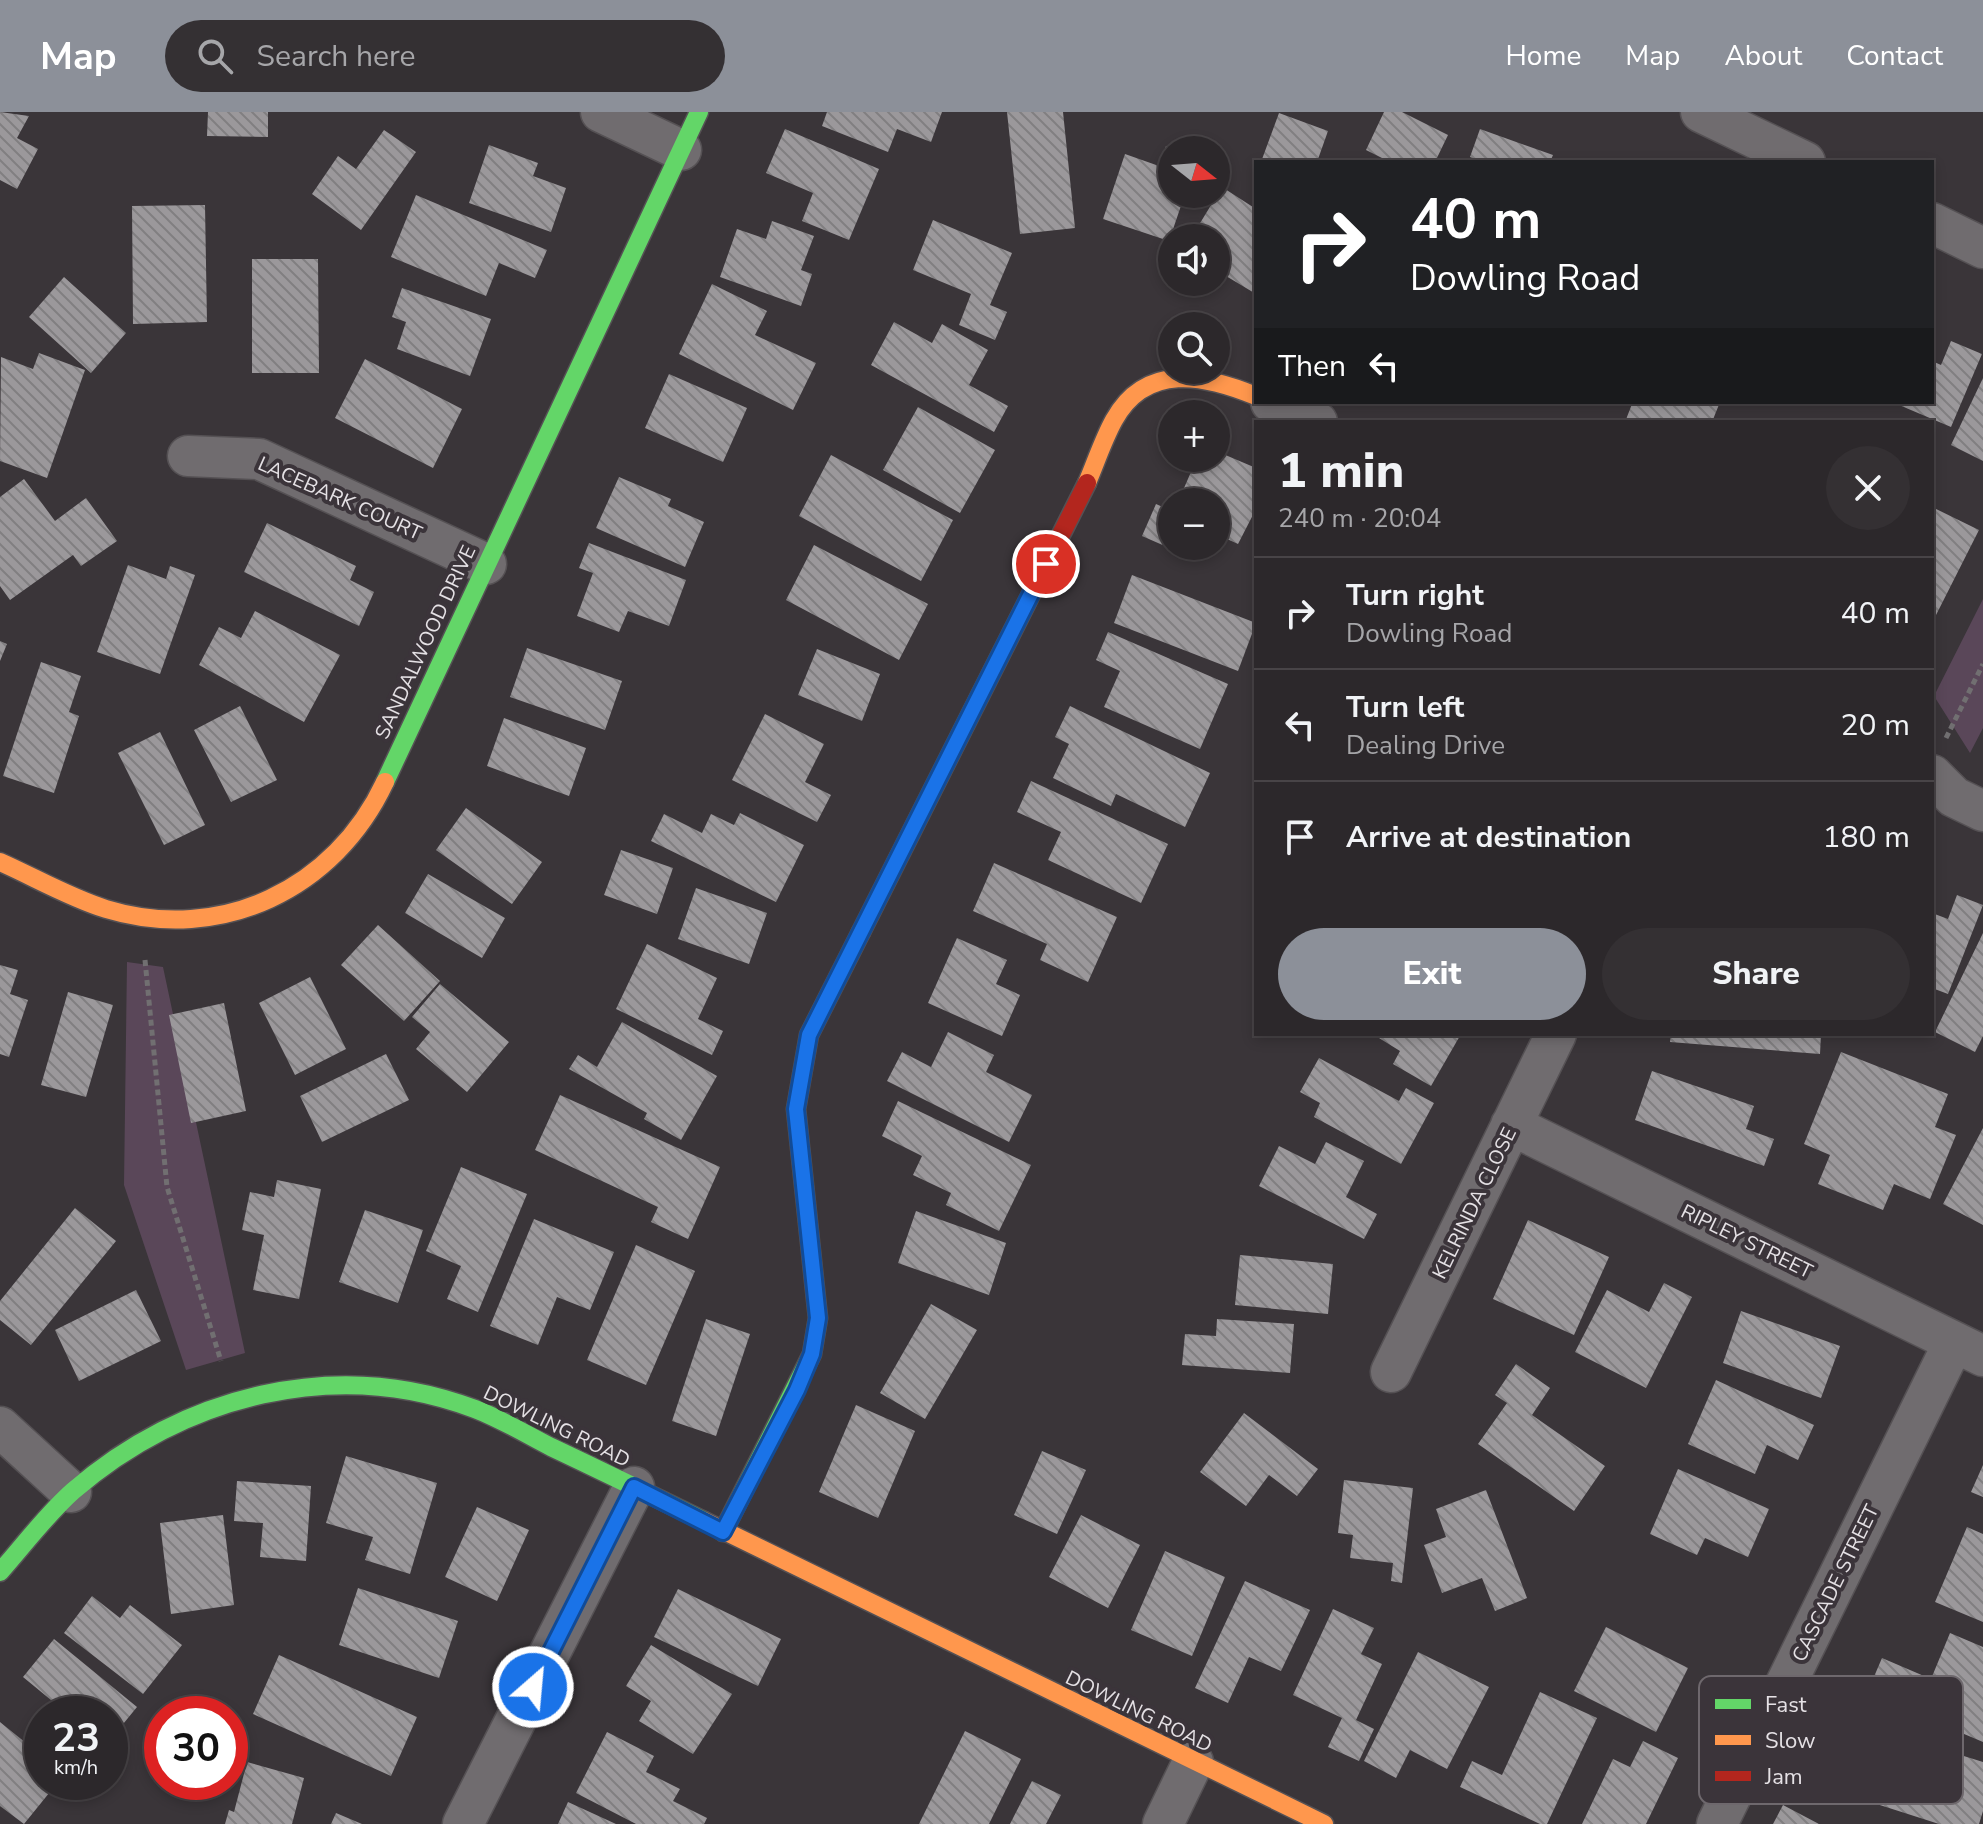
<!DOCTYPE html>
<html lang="en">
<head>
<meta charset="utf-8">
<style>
	body { margin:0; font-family:"Nunito Sans",sans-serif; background:#343033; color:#f1f3f6; height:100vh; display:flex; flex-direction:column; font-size:30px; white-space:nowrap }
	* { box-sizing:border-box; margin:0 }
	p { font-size:26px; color:#a6a6a9 }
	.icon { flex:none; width:44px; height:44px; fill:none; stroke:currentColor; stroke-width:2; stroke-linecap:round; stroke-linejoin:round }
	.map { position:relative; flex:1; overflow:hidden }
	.side { position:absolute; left:1254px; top:308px; width:680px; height:616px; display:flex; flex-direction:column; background:#2c282b; border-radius:0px; box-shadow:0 4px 12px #0003,0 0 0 2px #484447 }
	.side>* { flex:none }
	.top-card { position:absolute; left:1254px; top:48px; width:680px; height:244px; border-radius:0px; box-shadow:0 4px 12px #0003,0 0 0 2px #484447; background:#202124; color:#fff; overflow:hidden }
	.needle { width:52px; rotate:107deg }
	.fabs { position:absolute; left:1158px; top:24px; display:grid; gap:16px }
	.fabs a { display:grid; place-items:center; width:72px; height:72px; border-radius:50%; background:#2c282b; box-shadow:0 4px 12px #0003,0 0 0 2px #484447; font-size:40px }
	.speed { position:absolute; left:24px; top:1584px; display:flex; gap:16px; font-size:40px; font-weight:700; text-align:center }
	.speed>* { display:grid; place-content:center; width:104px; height:104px; border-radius:50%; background:#2c282b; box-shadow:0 4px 12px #0003,0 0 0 2px #484447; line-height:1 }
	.speed small { font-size:20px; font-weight:400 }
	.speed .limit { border:12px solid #d22; background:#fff; color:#111 }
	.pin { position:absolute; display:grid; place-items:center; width:68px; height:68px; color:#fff; margin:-34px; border:4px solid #fff; border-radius:50%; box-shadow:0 2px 8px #0007 }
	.me { position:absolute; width:88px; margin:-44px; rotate:27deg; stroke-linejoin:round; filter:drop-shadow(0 0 6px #0008) }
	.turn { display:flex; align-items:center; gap:28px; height:168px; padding:0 24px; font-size:36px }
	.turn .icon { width:104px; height:104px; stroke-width:2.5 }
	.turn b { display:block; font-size:56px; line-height:68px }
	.then { display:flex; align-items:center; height:76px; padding:0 24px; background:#0003; gap:16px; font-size:30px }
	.round { display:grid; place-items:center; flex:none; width:84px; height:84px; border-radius:42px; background:#343033 }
	.summary { display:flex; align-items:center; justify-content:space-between; height:136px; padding:0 24px }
	h1 { font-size:48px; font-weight:800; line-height:60px }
	.action { display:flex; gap:16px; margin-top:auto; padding:16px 24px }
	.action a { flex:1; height:92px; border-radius:48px; background:#8c9099; color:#fff; font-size:32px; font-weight:800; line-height:92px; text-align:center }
	.action a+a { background:#343033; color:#f1f3f6 }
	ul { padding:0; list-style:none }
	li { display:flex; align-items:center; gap:24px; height:112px; padding:0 24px; border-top:2px solid #484447 }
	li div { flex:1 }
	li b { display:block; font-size:30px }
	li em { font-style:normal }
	header { display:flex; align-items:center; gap:48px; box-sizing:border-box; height:112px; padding:0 40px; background:#8c9099; color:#fff }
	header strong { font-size:38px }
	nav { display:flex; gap:44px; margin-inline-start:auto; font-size:28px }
	.search { width:560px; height:72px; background:#343033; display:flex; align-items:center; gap:20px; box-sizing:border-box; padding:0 28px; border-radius:44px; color:#a6a6a9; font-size:30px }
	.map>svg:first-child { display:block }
	.green { fill:#5a4759 }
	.building { fill:url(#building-back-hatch) }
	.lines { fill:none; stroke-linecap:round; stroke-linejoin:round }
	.street-casing { stroke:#555154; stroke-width:43 }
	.fast-casing { stroke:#555154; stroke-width:21 }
	.slow-casing { stroke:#555154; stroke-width:21 }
	.jam-casing { stroke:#555154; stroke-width:21 }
	.path { stroke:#716f71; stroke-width:5; stroke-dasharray:6 4; stroke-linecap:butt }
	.street { stroke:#706c6f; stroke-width:40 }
	.fast { stroke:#63d668; stroke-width:18 }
	.slow { stroke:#ff974d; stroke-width:18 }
	.jam { stroke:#b3261e; stroke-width:18 }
	.route-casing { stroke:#114b97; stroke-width:20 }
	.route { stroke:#1a73e8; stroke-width:14 }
	.labels { text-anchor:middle; stroke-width:8; stroke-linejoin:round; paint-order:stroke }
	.street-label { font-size:20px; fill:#e5e1e5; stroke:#3b343a }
	.key { fill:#3b343a; stroke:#6e686d; stroke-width:2 }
	.key-label { font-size:22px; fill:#e5e1e5 }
</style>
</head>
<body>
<header>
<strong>Map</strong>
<div class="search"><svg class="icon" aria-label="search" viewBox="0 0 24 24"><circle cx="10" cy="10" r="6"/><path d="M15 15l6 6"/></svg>Search here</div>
<nav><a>Home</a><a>Map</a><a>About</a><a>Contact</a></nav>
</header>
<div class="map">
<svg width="1983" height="1712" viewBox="0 0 1983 1712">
	<defs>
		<pattern id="building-back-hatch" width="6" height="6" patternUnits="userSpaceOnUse" patternTransform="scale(2)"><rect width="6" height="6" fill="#9b989b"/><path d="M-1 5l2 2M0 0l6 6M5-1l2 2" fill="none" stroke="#817f81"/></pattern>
	</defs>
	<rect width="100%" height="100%" fill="#3a3539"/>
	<!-- green -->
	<path class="green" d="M1983 487V616L1970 641 1934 584Z
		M127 850 163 855 245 1241 186 1258 124 1073Z"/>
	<!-- building -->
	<path class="building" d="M0 0 29 4 17 26 38 37 17 77 0 68Z
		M208 0H268V25L207 24Z
		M827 0H942L931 30 897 17 888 40 822 14Z
		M1007 0H1063L1075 116 1020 122Z
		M1384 0H1402L1448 23 1435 50H1390L1366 38Z
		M1279 1 1328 19 1317 50H1261Z
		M785 17 879 57 849 128 802 109 813 81 766 61Z
		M1480 17 1553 43 1550 50H1484L1470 45Z
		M384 18 416 40 361 118 312 82 338 44 356 57Z
		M489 33 538 51 533 64 566 76 551 120 469 91Z
		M1166 34 1172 36V82H1185L1169 129 1103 107 1125 42 1159 54Z
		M1222 75 1256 97V182L1216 158V126H1191Z
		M416 83 547 138 535 166 499 151 486 184 391 145Z
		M205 93 207 210 133 212 132 94Z
		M933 108 1012 141 990 193 1007 200 995 228 959 213 971 182 913 158Z
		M772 109 814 124 801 158 812 162 801 194 720 165 737 117 766 127Z
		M252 147H318L319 261H252Z
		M64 165 126 221 91 261 29 205Z
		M712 172 767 199 755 223 816 251 793 298 679 242Z
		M402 176 491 207 470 264 397 237 406 210 392 205Z
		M894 210 932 231 942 212 988 238 969 273 1008 294 994 320 871 253Z
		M1951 229 1982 242 1951 315 1892 290H1932V249L1941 253Z
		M39 241 85 258 47 366 0 349 1 245 33 257Z
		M365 247 462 297 433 356 335 306Z
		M669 262 747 296 723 350 645 316Z
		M1983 266V349L1951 333Z
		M1639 290H1720L1712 310H1625L1632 292 1637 294Z
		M918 295 995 338 960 401 883 358Z
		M1216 339 1256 356V397L1238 432 1216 422V390H1178L1197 346H1216Z
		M831 343 953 408 921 469 799 404Z
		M619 365 671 387 668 394 704 410 685 455 596 416Z
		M24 367 55 409 86 386 117 429 81 454 73 443 10 488 0 474V385Z
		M1156 392 1172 399V434H1195L1190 445 1142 424Z
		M1932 395 1979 418 1934 507 1932 506Z
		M267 411 356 454 350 468 374 480 359 514 244 460Z
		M589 431 686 468 669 514 628 499 619 520 577 504 593 461 579 456Z
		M814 433 928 492 899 548 786 488Z
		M128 453 166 467 170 454 195 463 160 562 97 540Z
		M1132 463 1256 511 1238 559 1114 511Z
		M255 499 340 543 304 610 199 553 219 515 241 526Z
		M1108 520 1228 572 1200 637 1104 595 1120 559 1096 548Z
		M0 529 7 532 0 549Z
		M527 536 622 569 605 618 510 585Z
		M817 537 880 562 862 609 798 583Z
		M41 550 81 564 69 600 79 604 54 681 3 664Z
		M240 594 277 668 231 690 194 618Z
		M1070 594 1210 661 1185 715 1116 682 1111 694 1053 666 1069 632 1055 625Z
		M765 602 824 632 805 670 831 683 817 710 732 668Z
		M504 606 586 636 569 684 487 654Z
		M160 620 205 713 164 733 118 641Z
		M1031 669 1168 732 1141 791 1048 748 1061 720 1017 700Z
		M466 696 542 750 512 792 436 738Z
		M740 701 804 733 776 790 651 729 664 702 702 721 711 702 734 713Z
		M621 738 673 756 657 802 604 783Z
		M994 751 1117 805 1088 870 1040 848 1047 832 973 799Z
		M428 762 505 806 482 846 405 801Z
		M696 776 767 801 749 852 678 827Z
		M1957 783 1983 793 1948 882 1932 876V801L1948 807Z
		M378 813 440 869 404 909 341 853Z
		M1983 821V924L1975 940 1935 920Z
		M957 826 1007 848 996 872 1020 883 1002 924 928 891Z
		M647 832 717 866 698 907 723 919 712 943 616 897Z
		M0 853 18 858 10 882 28 888 9 945 0 942Z
		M310 865 346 937 295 963 259 891Z
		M440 872 509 930 467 980 416 937 430 920 412 905Z
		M68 880 113 893 86 985 41 973Z
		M224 891 246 999 191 1011 169 903Z
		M622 910 717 964 681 1028 644 1007 647 1001 569 957 578 943 597 955Z
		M948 920 994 943 986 960 1032 983 1009 1030 887 969 902 940 931 955Z
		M1381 922H1461L1431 974 1393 952 1400 939 1379 926Z
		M1671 922H1821L1820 942 1670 930Z
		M1841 940 1948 982 1935 1015 1956 1023 1930 1087 1894 1072 1883 1098 1818 1072 1830 1043 1804 1032Z
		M386 942 409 988 322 1030 300 984Z
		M1319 946 1399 989 1406 976 1434 991 1401 1052 1314 1005 1320 991 1300 980Z
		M1652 959 1754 994 1746 1017 1774 1027 1764 1054 1635 1008Z
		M560 983 720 1055 688 1127 651 1110 658 1095 535 1038Z
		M898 989 1031 1053 999 1119 946 1093 951 1081 913 1063 922 1044 882 1024Z
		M1983 1016V1113L1943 1092Z
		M1326 1030 1364 1049 1346 1085 1377 1102 1364 1127 1259 1074 1279 1034 1315 1052Z
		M461 1055 527 1082 478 1200 447 1187 461 1154 426 1139Z
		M277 1068 321 1077 299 1187 253 1178 264 1123 242 1118 250 1080 274 1085Z
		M75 1096 116 1129 31 1233 0 1208V1189Z
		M365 1098 423 1118 398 1191 339 1170Z
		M916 1099 1006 1131 989 1183 898 1151Z
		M534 1107 614 1140 590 1198 557 1185 538 1233 490 1214Z
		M1528 1108 1609 1145 1574 1223 1493 1187Z
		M636 1133 695 1159 646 1273 587 1248Z
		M1240 1143 1333 1152 1328 1202 1235 1193Z
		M1664 1171 1692 1185 1646 1276 1575 1240 1607 1178 1649 1200Z
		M136 1178 161 1229 79 1269 55 1218Z
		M931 1192 977 1218 925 1307 880 1281Z
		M1741 1199 1840 1234 1821 1286 1723 1251Z
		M706 1207 750 1222 716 1324 672 1309Z
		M1217 1207 1294 1212 1290 1261 1182 1253 1185 1222 1216 1224Z
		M1516 1252 1550 1276 1532 1303 1605 1354 1574 1399 1478 1332 1507 1291 1495 1283Z
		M1716 1268 1814 1313 1798 1348 1767 1333 1755 1362 1688 1332Z
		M856 1293 915 1319 878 1406 819 1380Z
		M1244 1301 1318 1357 1297 1384 1269 1363 1246 1394 1200 1360Z
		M1042 1339 1086 1358 1057 1422 1014 1403Z
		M346 1344 437 1371 410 1462 365 1448 373 1425 326 1411Z
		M1983 1353V1385L1971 1380Z
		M1678 1357 1769 1397 1748 1445 1705 1426 1697 1443 1650 1422Z
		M1344 1368 1413 1376 1402 1471 1391 1469 1393 1451 1350 1446 1353 1423 1338 1421Z
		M237 1369 311 1374 306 1449 260 1445 263 1411 234 1409Z
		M1486 1378 1527 1486 1495 1499 1482 1466 1442 1481 1424 1433 1446 1425 1436 1397Z
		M477 1395 529 1418 497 1489 445 1465Z
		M223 1403 234 1493 171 1502 160 1411Z
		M1081 1403 1140 1433 1108 1496 1049 1465Z
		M1967 1415 1983 1422V1510L1935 1490Z
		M1165 1439 1225 1465 1192 1544 1131 1518Z
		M1245 1469 1310 1498 1281 1559 1249 1545 1228 1591 1195 1576Z
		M358 1476 458 1509 439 1566 339 1533Z
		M678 1477 781 1527 758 1574 654 1525Z
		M92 1484 120 1506 130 1493 182 1533 143 1582 64 1521Z
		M1333 1497 1374 1516 1361 1542 1382 1552 1356 1608 1374 1617 1359 1649 1328 1635 1342 1606 1293 1583Z
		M1606 1515 1688 1556 1656 1620 1574 1579Z
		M1950 1521 1983 1535V1630L1867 1581 1882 1546 1931 1567Z
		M54 1527 137 1595 110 1628V1602H68L23 1565Z
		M651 1533 732 1582 693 1642 639 1609 651 1589 626 1574Z
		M1418 1540 1489 1575 1447 1657 1410 1638 1396 1666 1364 1649Z
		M279 1543 417 1605 391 1664 253 1602Z
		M1540 1580 1597 1606 1547 1712H1540L1460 1675 1472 1649 1502 1663Z
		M1879 1598 1924 1612 1914 1646 1946 1656 1951 1640 1983 1650V1699L1979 1712H1939L1833 1678 1848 1628 1867 1634Z
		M0 1610 42 1644V1670H58L24 1712 0 1694Z
		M965 1619 1021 1647 989 1712H919Z
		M607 1620 654 1644 646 1660 680 1677 673 1689 707 1706 704 1712H636L576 1681Z
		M1643 1629 1678 1646 1646 1712H1582L1613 1647 1630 1655Z
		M247 1650 304 1666 292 1712H225L229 1698 234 1700Z
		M1032 1669 1061 1683 1046 1712H1010Z
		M568 1690 616 1712H558Z
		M1783 1693 1819 1712H1773Z
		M336 1701 362 1712H331Z"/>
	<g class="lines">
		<!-- street casing -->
		<g class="street-casing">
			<path id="street" d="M601 0 681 38
				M1701 0 1805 50
				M1932 111 1983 136
				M1271 290 1317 310
				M188 344 259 347 486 452
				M1932 663 1954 685 1983 699
				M1511 1013 1983 1244
				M1391 1260 1556 922
				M0 1315 71 1380
				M463 1712 634 1375
				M1163 1712 1193 1650
				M1717 1712 1954 1230"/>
		</g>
		<!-- fast casing -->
		<g class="fast-casing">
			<path id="fast" d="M385 670 699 0
				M723 1420 812 1242 818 1206 796 997 809 923 861 820
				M0 1460C24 1433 46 1403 73 1379 182 1284 335 1244 475 1297 501 1307 526 1322 551 1335 602 1359 653 1384 704 1409"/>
		</g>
		<!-- slow casing -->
		<g class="slow-casing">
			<path id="slow" d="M1087 371C1096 350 1103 328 1114 308 1146 250 1205 263 1256 284
				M0 750C34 765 70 786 106 797 221 832 335 777 385 670
				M704 1409 1324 1712"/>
		</g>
		<!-- jam casing -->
		<g class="jam-casing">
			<path id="jam" d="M861 820 1087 371"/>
		</g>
		<!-- path -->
		<path class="path" d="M1946 626 1983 552
			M145 848 167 1075 221 1249"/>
		<!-- street -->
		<use href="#street" class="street"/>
		<!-- fast -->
		<use href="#fast" class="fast"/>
		<!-- slow -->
		<use href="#slow" class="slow"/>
		<!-- jam -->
		<use href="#jam" class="jam"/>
	</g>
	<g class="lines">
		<!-- route casing -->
		<g class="route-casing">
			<path id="route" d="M533 1575 634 1375 723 1420 797 1278 812 1242 818 1206 796 997 809 923 1046 452"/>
		</g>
		<!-- route -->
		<use href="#route" class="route"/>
	</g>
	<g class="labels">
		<!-- street labels -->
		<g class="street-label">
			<text transform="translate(340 386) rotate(24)" y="7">LACEBARK COURT</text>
			<text transform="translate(425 530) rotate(-65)" y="7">SANDALWOOD DRIVE</text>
			<text transform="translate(1474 1091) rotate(-64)" y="7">KELRINDA CLOSE</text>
			<text transform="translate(1747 1129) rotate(26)" y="7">RIPLEY STREET</text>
			<text transform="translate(557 1314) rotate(26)" y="7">DOWLING ROAD</text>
			<text transform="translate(1835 1471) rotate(-64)" y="7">CASCADE STREET</text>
			<text transform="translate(1139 1599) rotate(26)" y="7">DOWLING ROAD</text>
		</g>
	</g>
	<!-- legend -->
	<rect x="1699" y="1564" width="264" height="128" rx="12" class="key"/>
	<rect x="1715" y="1587" width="36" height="10" fill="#63d668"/>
	<rect x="1715" y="1623" width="36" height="10" fill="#ff974d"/>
	<rect x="1715" y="1659" width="36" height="10" fill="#b3261e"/>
	<g class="key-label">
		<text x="1765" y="1600">Fast</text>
		<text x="1765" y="1636">Slow</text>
		<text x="1765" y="1672">Jam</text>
	</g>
</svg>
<div class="fabs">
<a><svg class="needle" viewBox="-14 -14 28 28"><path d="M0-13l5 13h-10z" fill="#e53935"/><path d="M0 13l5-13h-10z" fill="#a6a6a9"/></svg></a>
<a><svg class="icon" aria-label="sound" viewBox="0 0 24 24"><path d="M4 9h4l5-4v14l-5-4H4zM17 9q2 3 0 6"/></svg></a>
<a><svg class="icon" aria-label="search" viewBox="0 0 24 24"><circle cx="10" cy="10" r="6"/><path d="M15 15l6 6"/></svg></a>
<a>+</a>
<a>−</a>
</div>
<div class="speed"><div>23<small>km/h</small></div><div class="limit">30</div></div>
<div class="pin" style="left:1046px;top:452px;background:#d93025"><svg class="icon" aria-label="arrive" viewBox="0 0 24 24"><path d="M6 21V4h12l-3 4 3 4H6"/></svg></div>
<svg class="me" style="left:533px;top:1575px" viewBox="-20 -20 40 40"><circle r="17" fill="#1a73e8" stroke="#fff" stroke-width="3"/><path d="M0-11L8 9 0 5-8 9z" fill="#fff"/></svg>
<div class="top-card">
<div class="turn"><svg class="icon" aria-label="right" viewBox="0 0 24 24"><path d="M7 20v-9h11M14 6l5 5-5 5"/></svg><div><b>40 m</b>Dowling Road</div></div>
<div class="then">Then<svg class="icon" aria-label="left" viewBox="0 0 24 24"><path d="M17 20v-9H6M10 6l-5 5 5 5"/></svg></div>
</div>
<section class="side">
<div class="summary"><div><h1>1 min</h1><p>240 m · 20:04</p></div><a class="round"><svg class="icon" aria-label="close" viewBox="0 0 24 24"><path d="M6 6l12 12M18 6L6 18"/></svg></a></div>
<ul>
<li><svg class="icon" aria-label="right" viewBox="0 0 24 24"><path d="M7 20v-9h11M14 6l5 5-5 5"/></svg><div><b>Turn right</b><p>Dowling Road</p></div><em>40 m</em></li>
<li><svg class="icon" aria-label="left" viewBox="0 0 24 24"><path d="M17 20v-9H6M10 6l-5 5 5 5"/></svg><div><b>Turn left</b><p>Dealing Drive</p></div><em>20 m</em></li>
<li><svg class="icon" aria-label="arrive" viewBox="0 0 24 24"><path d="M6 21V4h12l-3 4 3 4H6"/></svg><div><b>Arrive at destination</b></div><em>180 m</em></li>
</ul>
<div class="action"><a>Exit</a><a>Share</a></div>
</section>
</div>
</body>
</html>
